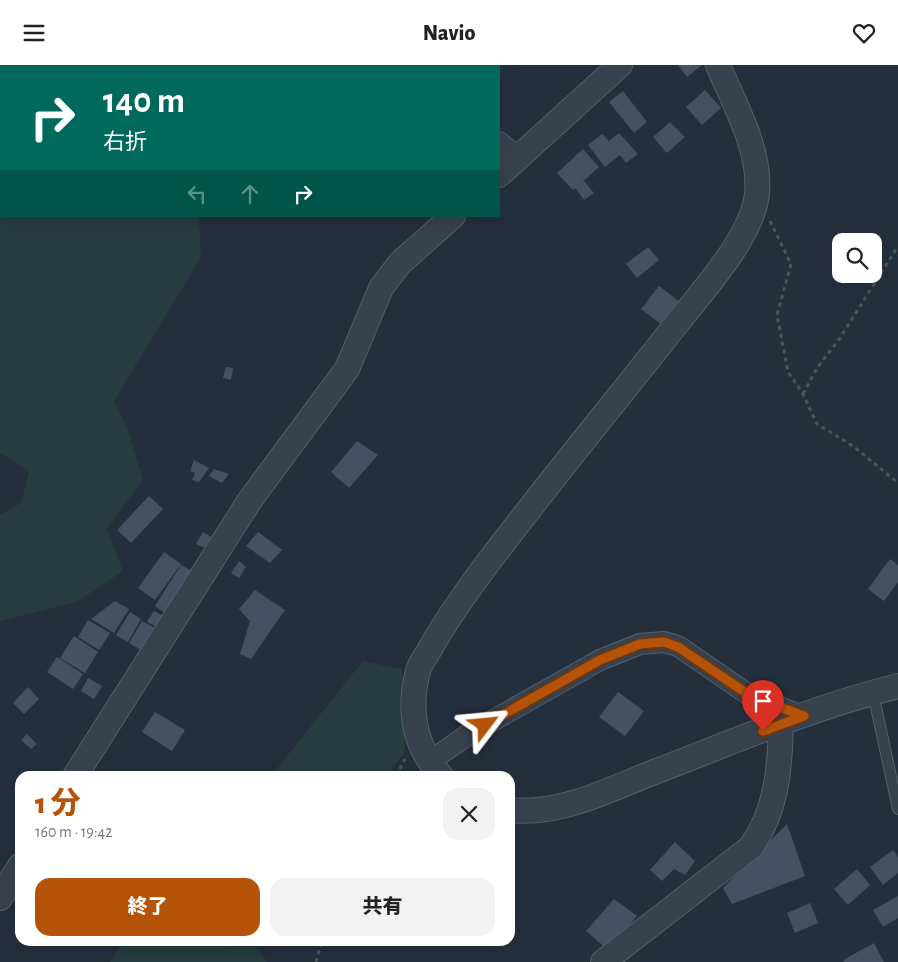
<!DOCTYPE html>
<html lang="ja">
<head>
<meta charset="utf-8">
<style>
	body { margin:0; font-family:"Alegreya Sans","Noto Sans JP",sans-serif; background:#f2f2f2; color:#222; height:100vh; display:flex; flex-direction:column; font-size:19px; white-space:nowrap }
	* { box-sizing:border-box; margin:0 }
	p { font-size:16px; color:#767676 }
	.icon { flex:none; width:28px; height:28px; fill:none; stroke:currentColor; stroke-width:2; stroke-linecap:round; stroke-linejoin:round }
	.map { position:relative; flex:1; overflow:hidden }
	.panel { position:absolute; left:15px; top:706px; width:500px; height:175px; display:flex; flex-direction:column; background:#fff; border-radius:15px; box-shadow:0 5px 20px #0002 }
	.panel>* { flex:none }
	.banner { position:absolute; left:0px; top:0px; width:500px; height:152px; box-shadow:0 5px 20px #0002; background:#00695c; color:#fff; overflow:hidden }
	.fabs { position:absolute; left:832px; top:168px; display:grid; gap:10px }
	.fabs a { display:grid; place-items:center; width:50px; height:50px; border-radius:10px; background:#fff; box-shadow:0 5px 20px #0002; font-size:25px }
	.pin { position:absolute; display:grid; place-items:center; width:42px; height:42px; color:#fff; margin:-51px -21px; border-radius:50% 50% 50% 0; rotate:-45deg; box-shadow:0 0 5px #0007 }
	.pin .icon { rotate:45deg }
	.me { position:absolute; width:55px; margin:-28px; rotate:61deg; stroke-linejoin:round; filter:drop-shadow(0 0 4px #0008) }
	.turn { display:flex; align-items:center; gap:18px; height:105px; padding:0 20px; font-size:22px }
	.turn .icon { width:65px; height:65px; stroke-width:2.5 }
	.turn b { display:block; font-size:35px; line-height:42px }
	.lanes { display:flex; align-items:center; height:48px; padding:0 20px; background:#0003; justify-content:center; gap:25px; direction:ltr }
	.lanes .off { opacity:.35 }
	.round { display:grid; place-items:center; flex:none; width:52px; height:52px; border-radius:15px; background:#f2f2f2 }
	.headline { display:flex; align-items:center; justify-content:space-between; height:85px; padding:0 20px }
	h1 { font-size:30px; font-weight:800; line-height:38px; color:#b45309 }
	.button { display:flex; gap:10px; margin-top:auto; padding:10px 20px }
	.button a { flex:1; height:58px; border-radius:15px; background:#b45309; color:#fff; font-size:20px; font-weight:800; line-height:58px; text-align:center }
	.button a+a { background:#f2f2f2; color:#222 }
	header { display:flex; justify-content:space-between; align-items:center; height:65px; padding:0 20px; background:#fff; font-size:22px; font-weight:800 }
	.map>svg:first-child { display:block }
	.green { fill:#263c3f }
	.building { fill:#455162 }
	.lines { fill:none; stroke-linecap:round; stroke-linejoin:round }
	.service-casing { stroke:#565f6c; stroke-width:12 }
	.minor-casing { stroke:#565f6c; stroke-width:22 }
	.tertiary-casing { stroke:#565f6c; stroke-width:26 }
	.path { stroke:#44595c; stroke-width:3; stroke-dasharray:4 4; stroke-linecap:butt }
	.service { stroke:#38414e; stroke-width:10 }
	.minor { stroke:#38414e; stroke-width:20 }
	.tertiary { stroke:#38414e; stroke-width:24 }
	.route-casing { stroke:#753606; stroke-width:12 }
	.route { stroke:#b45309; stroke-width:9 }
</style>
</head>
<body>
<header><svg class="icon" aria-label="menu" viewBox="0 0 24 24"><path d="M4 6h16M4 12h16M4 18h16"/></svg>Navio<svg class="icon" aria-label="heart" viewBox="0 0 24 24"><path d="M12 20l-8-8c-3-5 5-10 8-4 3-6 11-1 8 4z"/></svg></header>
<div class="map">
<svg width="898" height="897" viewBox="0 0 898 897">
	<rect width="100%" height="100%" fill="#242f3e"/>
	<!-- green -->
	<path class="green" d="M0 0 126 1H1V151H199L201 192 114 336 128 365 143 414 107 464 123 506 77 537 0 556V450L21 438 29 406 0 388Z
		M363 596 402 604 405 687 386 711H271Z
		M123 876H215L218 881 256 882 267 897H110Z"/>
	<!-- building -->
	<path class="building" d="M678 0H702L687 12Z
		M705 25 721 43 702 60 686 42Z
		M623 26 647 57 634 68 609 37Z
		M670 57 685 72 667 88 653 72Z
		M619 68 638 89 626 98 620 90 605 102 588 80 602 69 609 76Z
		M583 84 599 102 579 120 584 116 594 128 584 135 575 123 573 125 557 108Z
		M648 182 659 195 637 213 626 199Z
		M659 221 680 237 662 260 641 244Z
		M226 302 233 303 231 315 223 313Z
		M357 376 378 390 349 423 331 407Z
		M194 395 209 403 199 417 192 415 195 408 190 406Z
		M214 404 229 409 222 418 209 411Z
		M149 431 163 444 131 478 117 465Z
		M203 467 211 472 205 483 196 479Z
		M258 467 282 485 270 498 246 481Z
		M164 487 181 499 155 535 138 523Z
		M890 494 898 500V517L884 536 868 524Z
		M239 496 246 502 239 513 231 508Z
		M181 500 192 506 166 549 155 541Z
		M255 525 285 545 251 594 240 589 250 556 239 544Z
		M115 536 129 544 114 568 91 554Z
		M154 546 163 551 157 562 147 557Z
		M130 547 141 554 128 577 116 570Z
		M88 555 110 568 99 585 78 572Z
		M142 556 155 563 141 585 129 578Z
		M74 571 98 587 85 608 60 593Z
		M57 592 83 609 73 624 47 607Z
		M88 613 102 621 94 634 81 626Z
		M28 622 39 634 24 649 13 638Z
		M618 627 644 646 625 671 599 652Z
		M155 647 185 665 172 686 142 667Z
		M27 669 37 679 31 684 21 675Z
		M787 759 805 811 732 839 723 823Z
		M675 777 695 796 685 810 674 804 662 816 650 805Z
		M893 785 898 792V808L883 820 870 802Z
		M857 804 870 820 848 840 834 824Z
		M898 831V853L883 862 873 845Z
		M614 834 637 851 609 886 586 866Z
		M810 838 818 858 795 868 787 848Z
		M874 878 884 897H844L843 895Z"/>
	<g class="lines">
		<!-- service casing -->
		<g class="service-casing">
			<path id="service" d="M873 628 898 744"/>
		</g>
		<!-- minor casing -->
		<g class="minor-casing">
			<path id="minor" d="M405 0 407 1
				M499 77 518 93
				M429 697 469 669 600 595 640 579 664 577 678 581 752 632 803 651"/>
		</g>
		<!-- tertiary casing -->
		<g class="tertiary-casing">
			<path id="tertiary" d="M499 110 620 0
				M75 711 250 435 347 304 381 223 400 198 453 151
				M441 711C414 681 408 645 418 606 420 598 426 591 430 584 446 555 464 530 484 503 548 418 616 336 682 252 707 221 754 168 757 128 761 84 734 39 718 0
				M510 745C562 751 614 722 662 704 740 674 817 641 898 621
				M0 833 20 801
				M603 897 751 782C777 745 780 703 781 659"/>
		</g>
		<!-- path -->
		<path class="path" d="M113 0 114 1
			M0 86H1
			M770 156 791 199 777 250 788 307 803 329 817 359 853 381 898 418
			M803 329 817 303 840 273 898 181
			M396 711 405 694
			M316 897 322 876"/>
		<!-- service -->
		<use href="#service" class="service"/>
		<!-- minor -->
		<use href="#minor" class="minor"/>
		<!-- tertiary -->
		<use href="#tertiary" class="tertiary"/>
	</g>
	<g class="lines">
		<!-- route casing -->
		<g class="route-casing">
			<path id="route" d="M485 660 600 595 640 579 664 577 678 582 752 632 804 651 763 666"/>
		</g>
		<!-- route -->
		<use href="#route" class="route"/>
	</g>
</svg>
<div class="fabs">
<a><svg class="icon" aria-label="search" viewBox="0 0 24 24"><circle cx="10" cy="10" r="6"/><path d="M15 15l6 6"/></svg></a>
</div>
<div class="pin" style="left:763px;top:666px;background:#d93025"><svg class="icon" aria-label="arrive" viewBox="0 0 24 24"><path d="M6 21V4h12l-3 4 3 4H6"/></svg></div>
<svg class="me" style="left:485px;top:660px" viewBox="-20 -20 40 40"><path d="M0-17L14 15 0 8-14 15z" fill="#b45309" stroke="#fff" stroke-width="4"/></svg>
<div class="banner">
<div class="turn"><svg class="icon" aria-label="right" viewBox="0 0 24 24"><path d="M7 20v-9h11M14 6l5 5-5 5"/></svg><div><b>140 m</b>右折</div></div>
<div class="lanes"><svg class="icon off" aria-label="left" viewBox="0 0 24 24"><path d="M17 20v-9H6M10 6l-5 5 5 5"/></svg><svg class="icon off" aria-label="ahead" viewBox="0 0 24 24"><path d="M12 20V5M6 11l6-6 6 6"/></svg><svg class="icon" aria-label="right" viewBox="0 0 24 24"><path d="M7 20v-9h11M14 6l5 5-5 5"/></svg></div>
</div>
<section class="panel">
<div class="headline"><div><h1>1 分</h1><p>160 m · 19:42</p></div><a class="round"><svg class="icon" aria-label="close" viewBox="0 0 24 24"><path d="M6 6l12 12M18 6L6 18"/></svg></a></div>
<div class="button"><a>終了</a><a>共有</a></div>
</section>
</div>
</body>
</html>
